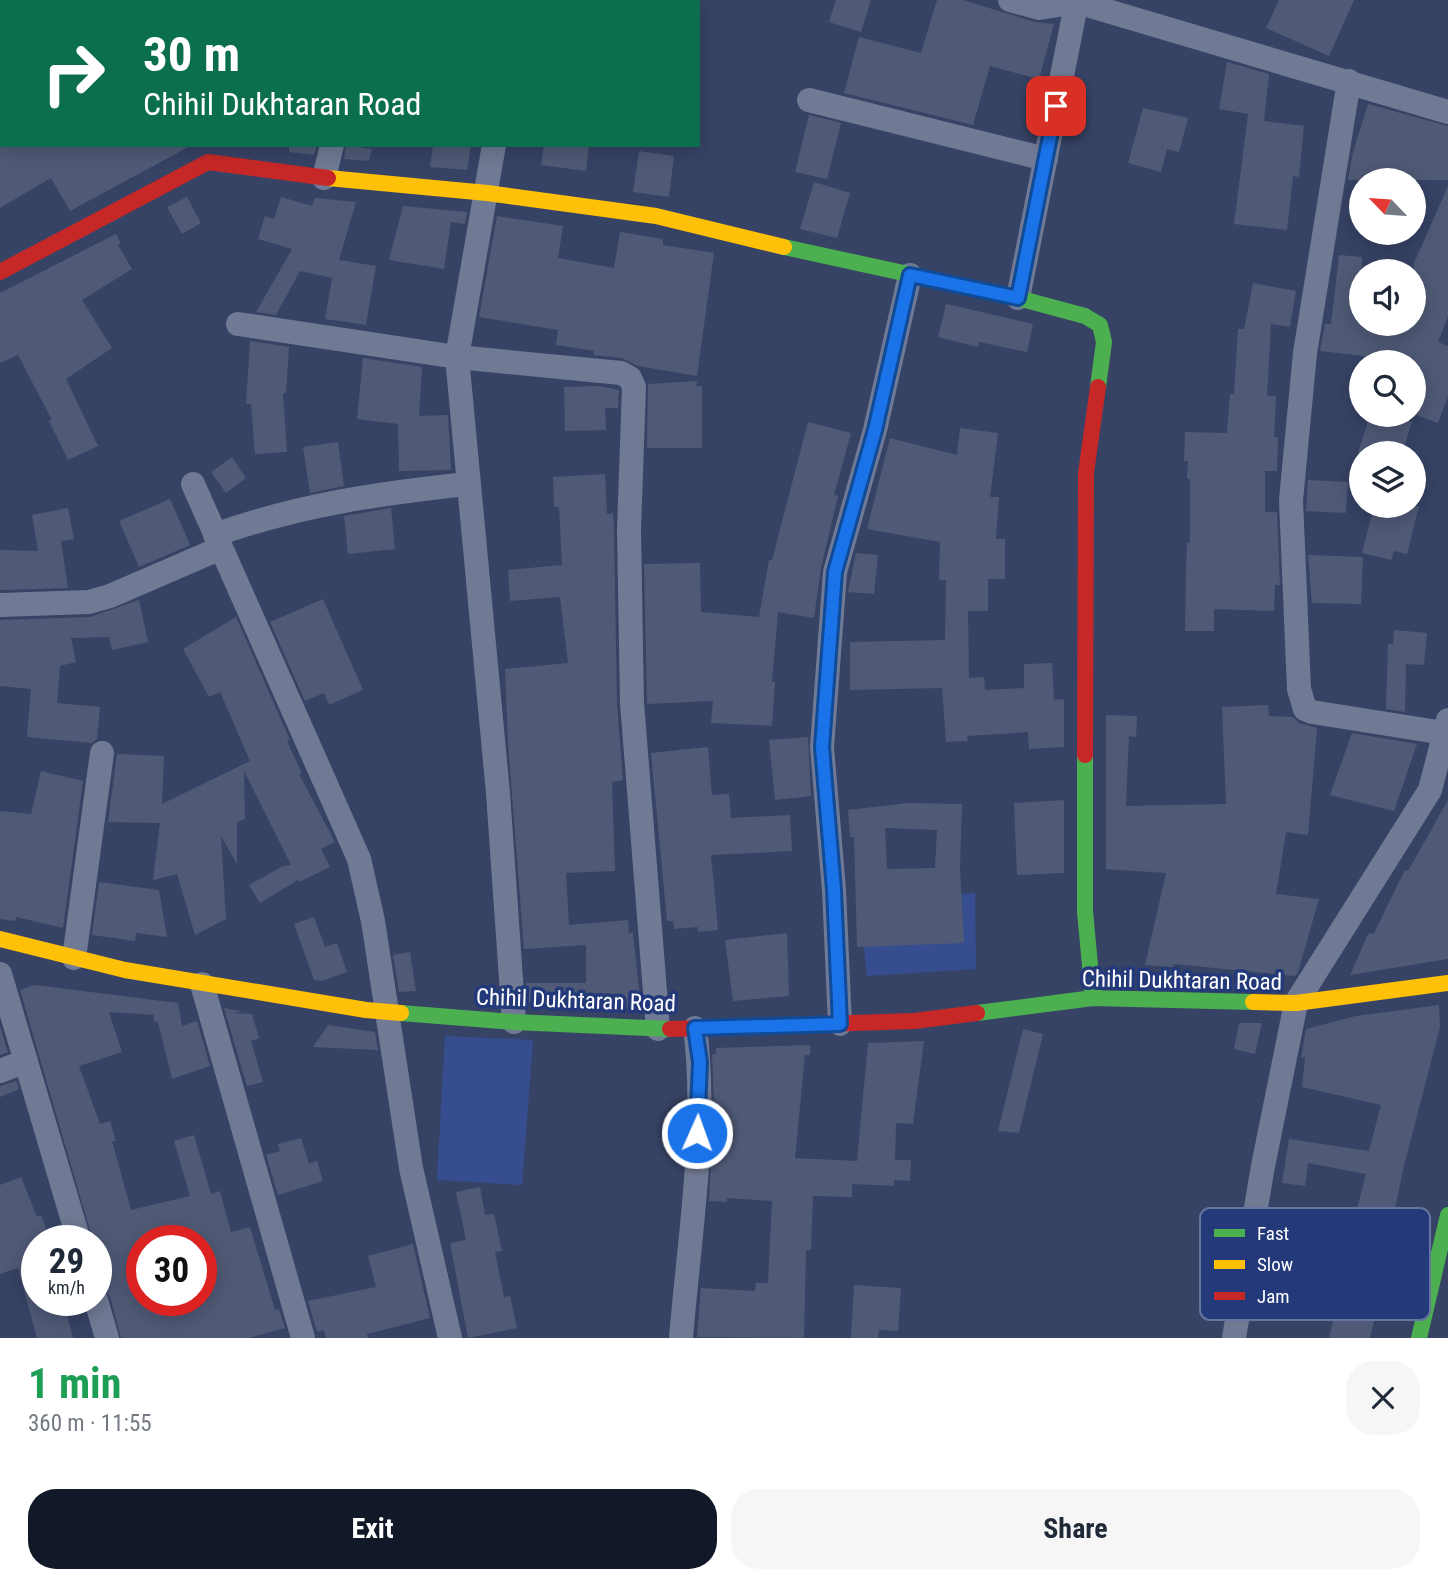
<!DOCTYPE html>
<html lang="en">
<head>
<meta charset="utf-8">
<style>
	body { margin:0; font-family:"Roboto Condensed",sans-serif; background:#f6f6f7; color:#1f2937; height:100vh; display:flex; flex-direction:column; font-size:26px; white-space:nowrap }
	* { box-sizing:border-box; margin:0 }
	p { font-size:23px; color:#747a83 }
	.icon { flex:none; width:38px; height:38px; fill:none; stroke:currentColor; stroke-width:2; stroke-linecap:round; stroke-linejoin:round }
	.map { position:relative; height:1338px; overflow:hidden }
	.side { display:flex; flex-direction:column; background:#fff; flex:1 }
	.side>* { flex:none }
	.guide { position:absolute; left:0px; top:0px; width:700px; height:147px; box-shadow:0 4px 18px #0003; background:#0b6e4f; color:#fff; overflow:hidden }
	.needle { width:46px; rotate:295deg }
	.fabs { position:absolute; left:1349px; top:168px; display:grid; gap:14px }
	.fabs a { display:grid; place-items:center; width:77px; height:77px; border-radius:50%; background:#fff; box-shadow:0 4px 18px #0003; font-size:35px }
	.speed { position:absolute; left:21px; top:1225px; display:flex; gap:14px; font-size:35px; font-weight:700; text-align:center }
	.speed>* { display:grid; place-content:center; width:91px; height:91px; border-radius:50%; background:#fff; box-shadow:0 4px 18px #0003; line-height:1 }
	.speed small { font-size:18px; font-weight:400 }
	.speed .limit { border:10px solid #d22; background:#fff; color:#111 }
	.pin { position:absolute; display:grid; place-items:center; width:60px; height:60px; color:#fff; margin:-30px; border-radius:14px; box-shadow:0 4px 10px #0006 }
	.me { position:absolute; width:77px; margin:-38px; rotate:2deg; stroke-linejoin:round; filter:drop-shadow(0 0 5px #0008) }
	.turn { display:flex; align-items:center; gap:24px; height:147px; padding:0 28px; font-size:32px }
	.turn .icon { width:91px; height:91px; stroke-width:2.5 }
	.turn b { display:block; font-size:49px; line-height:60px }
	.round { display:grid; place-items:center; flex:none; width:74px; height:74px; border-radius:28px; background:#f6f6f7 }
	.summary { display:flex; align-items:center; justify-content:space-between; height:119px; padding:0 28px }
	h1 { font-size:42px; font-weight:700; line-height:52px; color:#1e9e55 }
	.button { display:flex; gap:14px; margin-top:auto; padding:14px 28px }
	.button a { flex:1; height:80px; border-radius:28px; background:#111827; color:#fff; font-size:28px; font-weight:700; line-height:80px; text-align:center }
	.button a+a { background:#f6f6f7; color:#1f2937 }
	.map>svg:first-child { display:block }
	.green { fill:#364e90 }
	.building { fill:#505a76; fill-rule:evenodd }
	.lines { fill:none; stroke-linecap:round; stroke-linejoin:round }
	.street { stroke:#717a94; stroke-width:24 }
	.fast { stroke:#4caf50; stroke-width:16 }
	.slow { stroke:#ffc107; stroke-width:16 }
	.jam { stroke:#c62828; stroke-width:16 }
	.route-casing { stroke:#114b97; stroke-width:18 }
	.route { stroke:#1a73e8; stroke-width:12 }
	.labels { text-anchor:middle; stroke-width:7; stroke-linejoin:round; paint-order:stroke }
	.street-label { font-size:23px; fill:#fff; stroke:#233979 }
	.key { fill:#233979; stroke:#6574a1; stroke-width:2 }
	.key-label { font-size:19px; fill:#fff }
</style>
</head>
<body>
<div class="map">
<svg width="1448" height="1338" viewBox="0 0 1448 1338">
	<rect width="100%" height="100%" fill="#374365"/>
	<!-- green -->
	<path class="green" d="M975 893 976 969 867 976 859 898Z
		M445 1036 533 1040 522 1185 437 1180Z"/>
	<!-- building -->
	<path class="building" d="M836 0H871L861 32 829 22Z
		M937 0H963L1035 22 1054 24 1039 79 990 66 973 125 844 93 859 37 921 53Z
		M1279 0H1354L1329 56 1266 28Z
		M1227 62 1269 74 1264 121 1304 126 1299 177 1293 176 1287 230 1234 224 1248 114 1219 109Z
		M1368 104 1448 126V180H1348L1353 152Z
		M1143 108 1188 118 1179 152 1167 149 1161 172 1128 163Z
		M809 115 841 123 827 179 795 172Z
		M0 145H192L70 211 51 178 0 208Z
		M289 145H317L314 155 289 152Z
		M346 145 372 149 369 161 344 159Z
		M433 145H471L467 170 430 167Z
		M544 145H589L586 171 541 165Z
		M639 151 674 156 669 197 633 192Z
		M814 182 850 193 837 238 800 229Z
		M1448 186V316L1438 342 1448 346V396L1438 423 1414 414V362L1320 351 1325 324H1331L1339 255 1362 257V324H1414V263Z
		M187 197 201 223 182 234 167 207Z
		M281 197 312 206 315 198 356 202 339 260 376 266 366 325 325 319 332 278 300 271 276 315 256 312 292 249 258 239 265 216 274 219Z
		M403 206 467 212 465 224 451 222 444 269 389 260Z
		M497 216 563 226 558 258 614 268 620 232 663 239V245L714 253 697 376 638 366 622 358 594 355V351L556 345 558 330 479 317Z
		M116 234 121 243 118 245 132 269 82 300 112 348 66 379 98 446 68 460 49 421 52 420 18 355 0 363V293Z
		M1253 283 1296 291 1290 327 1271 324 1267 396H1276L1274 437H1278L1277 471H1265V512H1277L1280 585H1275L1274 611 1214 609V631H1185L1186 573 1187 543H1190V479H1187L1188 461H1184L1185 432 1227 433 1230 394H1234L1238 329H1244Z
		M946 304 1033 324 1027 352 979 342 978 347 938 337Z
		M250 341 289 347 286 393H283L287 452 255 454 251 404H246Z
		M363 358 422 367 419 416 448 415 451 470 399 471 398 424 357 419Z
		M697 381 696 386H702V448H647L648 384Z
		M599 386 619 390 618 408H605L606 430 565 431 564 387Z
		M1370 415H1388L1412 422 1402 453H1358Z
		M808 422 851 433 834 495 838 496 821 568 814 618 778 612 772 682H775L772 726 711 723 713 701 647 704 644 564 700 563 701 612 759 617 769 560H772Z
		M960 428 998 433 990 497H999L996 539H1005V579H988V611H968L969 678 984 677 985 690 1024 688V664L1052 663 1054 700 1064 699V747L1029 749 1028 732 967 736 968 741 946 742 942 688 850 690V642L945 640 946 580H939L940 542 867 529 890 438 957 455Z
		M338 442 344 486 310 493 303 447Z
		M232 457 246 478 226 493 211 472Z
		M605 474 607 514 613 513 614 530 617 703 623 780 612 782 615 871 566 873 569 925 628 920 629 933H633L641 1007 527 1002 526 983H586V945L524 949 508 743 505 669 568 663 560 597 510 601 508 570 562 565 559 507H554L553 477Z
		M1308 480 1348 482 1346 513 1306 511Z
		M170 499 190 545 139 567 119 521Z
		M1374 506H1419L1407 554 1394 551 1391 560 1362 553Z
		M68 508 74 539 61 541 68 588 0 590V550L38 551 32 515Z
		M391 508 395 549 348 554 344 516Z
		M856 553 878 555 874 594 848 592Z
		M1308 555 1363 557 1361 604 1312 603Z
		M323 599 363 690 329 705 324 693 305 701 270 622Z
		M139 600 148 642 112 650 109 637 71 638 76 662 60 666 57 703 100 707 97 739 92 743 27 737 31 689 0 686V620L90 617Z
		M236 617 290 740 287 741 302 773 299 774 335 842 321 849 330 867 299 882 298 880 260 903 249 885 283 866 291 865 244 771 245 819 237 822V864L221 836 226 919 195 935 177 874 153 880 160 823 108 822 117 754 164 756 162 804 250 761 220 692 209 697 183 649Z
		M1394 630 1427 633 1424 665 1406 664 1405 712 1386 709 1388 644H1393Z
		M1268 705 1269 716 1293 717 1299 723 1317 728 1308 835 1286 832 1276 894 1319 899 1298 972 1295 976 1174 964 1173 967 1145 965 1166 873 1106 869V715L1137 716 1136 737 1129 736 1126 806 1226 804 1222 707Z
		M1352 733 1417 744 1394 811 1330 795Z
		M808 737 811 796 775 800 769 740Z
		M708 747 712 795 729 794 731 818 790 815 792 851 711 855 718 930 698 932V927L674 929 673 921H667L651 753Z
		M41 771 83 781 63 928 16 917 15 921 0 919V811L31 814Z
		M1064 800V873L1017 875 1014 803Z
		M1448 800V959L1350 975 1368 934 1374 933 1405 870 1408 871Z
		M908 803 962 804 960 867 964 943 857 947 854 837H850L848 810ZM885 828 937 830 935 868 887 869Z
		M99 882 159 890 167 937 136 933 135 941 92 935Z
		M314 917 325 947 337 943 347 972 322 981 314 980 294 924Z
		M787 933 789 996 733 1001 725 940Z
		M410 952 416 991 399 992 393 955Z
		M35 985 178 1003 182 1026 197 1021 210 1066 172 1079 158 1022 154 1021V1015L109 1012 122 1052 79 1066 100 1124 110 1121 116 1141H112L131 1210 190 1196 174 1141 194 1135 211 1194 220 1191 231 1232 250 1227 275 1310 279 1309 285 1328 249 1338H121L110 1296 101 1286 96 1270V1241H93L20 990ZM142 1241H201V1270L209 1300H142Z
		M1439 1005 1440 1027 1403 1170 1387 1247 1391 1248 1370 1338H1329L1342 1284 1333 1282 1335 1277 1289 1259 1300 1229 1347 1247 1366 1174 1308 1163 1305 1186 1282 1183 1289 1139 1369 1151 1381 1105 1302 1087 1305 1057 1301 1058 1306 1029 1356 1016Z
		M224 1008 241 1011 234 1013 252 1014 259 1038 251 1041 263 1082 247 1086Z
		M1239 1023H1262L1255 1054 1234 1049Z
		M328 1025 375 1032 378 1050 313 1047Z
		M0 1026 8 1052 0 1055Z
		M1023 1029 1043 1034 1019 1133 998 1131Z
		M924 1041 913 1124 896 1123 895 1160H911L910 1181 894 1180V1186L852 1184V1197L813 1196 811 1250H806L804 1338 697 1337 701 1288 755 1291 756 1283H768L772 1201 727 1198V1202L709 1201 714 1104 712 1054H716V1048L810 1045V1055H805L795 1158 857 1161 868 1043Z
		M16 1081 19 1089 0 1097V1086Z
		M301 1138 309 1164 317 1161 323 1181 278 1195 266 1155 280 1151 278 1144Z
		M21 1177 37 1217 41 1215 51 1241H37V1300H63L73 1338H37L18 1268 0 1274V1185Z
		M480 1187 485 1215 494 1214 502 1251 495 1252 504 1297 510 1296 517 1328 468 1338 450 1243 466 1240 456 1192Z
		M413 1244 430 1318 367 1334 368 1338H326L324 1330 317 1332 308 1301 376 1287 368 1256Z
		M854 1285 901 1288 898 1331 879 1330 878 1338H851Z"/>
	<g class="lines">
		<!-- street -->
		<path class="street" d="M461 0 468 2
			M1010 0 1039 8 1077 2 1448 112
			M175 2 177 0
			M372 2 373 0
			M1349 81 1305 353 1291 500 1299 689 1305 709 1312 712 1444 733
			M809 100 1046 159
			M0 122 2 121
			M494 145 457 357 498 793 514 1022
			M324 178 332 145
			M1018 298 1077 0
			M238 324 457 357 621 373 630 378 634 387 629 530 632 703 658 1029
			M193 484 359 859 373 921 411 1168 450 1338
			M215 535C298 505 381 493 468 484
			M0 605 89 602 110 596 221 548
			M74 958 102 753
			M0 974 79 1241
			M202 984 303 1338
			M840 1024 834 890 822 747 835 572 875 430 910 275
			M0 1071 26 1061
			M96 1300 107 1338
			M681 1338C689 1239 708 1125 695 1028
			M1234 1338 1263 1166 1296 1003 1430 790 1448 720"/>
		<!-- fast -->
		<path class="fast" d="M784 247 1018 298 1085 316 1100 325 1104 342 1098 387
			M1085 755V911L1093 998
			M401 1013 514 1022 670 1029
			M977 1013 1093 998 1253 1002
			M1419 1338 1448 1215"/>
		<!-- slow -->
		<path class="slow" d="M328 178 487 193 656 216 784 247
			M0 939 125 970 366 1010 401 1013
			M1253 1002 1296 1003 1448 983"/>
		<!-- jam -->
		<path class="jam" d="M0 272 208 162 328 178
			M1085 755 1086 473 1098 387
			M670 1029 914 1021 977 1013"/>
	</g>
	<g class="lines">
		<!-- route casing -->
		<g class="route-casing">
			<path id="route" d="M697 1133 700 1062 695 1028 840 1024 834 890 822 747 835 572 875 430 910 275 1018 298 1056 106"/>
		</g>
		<!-- route -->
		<use href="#route" class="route"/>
	</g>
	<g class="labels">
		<!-- street labels -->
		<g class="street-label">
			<text transform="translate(1182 980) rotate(1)" y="8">Chihil Dukhtaran Road</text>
			<text transform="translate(576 1000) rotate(2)" y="8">Chihil Dukhtaran Road</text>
		</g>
	</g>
	<!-- legend -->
	<rect x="1200" y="1208" width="230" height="112" rx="10" class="key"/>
	<rect x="1214" y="1229" width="31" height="8" fill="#4caf50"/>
	<rect x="1214" y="1260" width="31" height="9" fill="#ffc107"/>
	<rect x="1214" y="1292" width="31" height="8" fill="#c62828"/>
	<g class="key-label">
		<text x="1257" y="1240">Fast</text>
		<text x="1257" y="1271">Slow</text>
		<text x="1257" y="1303">Jam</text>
	</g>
</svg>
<div class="fabs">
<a><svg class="needle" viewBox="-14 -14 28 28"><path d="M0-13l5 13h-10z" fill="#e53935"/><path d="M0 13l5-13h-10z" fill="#747a83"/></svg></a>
<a><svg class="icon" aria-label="sound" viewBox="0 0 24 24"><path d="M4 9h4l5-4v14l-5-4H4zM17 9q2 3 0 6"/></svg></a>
<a><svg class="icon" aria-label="search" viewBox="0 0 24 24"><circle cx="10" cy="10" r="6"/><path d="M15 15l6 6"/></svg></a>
<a><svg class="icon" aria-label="layers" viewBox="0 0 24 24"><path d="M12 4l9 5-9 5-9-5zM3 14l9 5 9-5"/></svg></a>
</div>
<div class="speed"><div>29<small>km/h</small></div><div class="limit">30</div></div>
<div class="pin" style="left:1056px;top:106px;background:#d93025"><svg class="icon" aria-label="arrive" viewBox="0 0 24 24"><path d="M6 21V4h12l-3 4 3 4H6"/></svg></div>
<svg class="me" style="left:697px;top:1133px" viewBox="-20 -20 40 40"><circle r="17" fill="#1a73e8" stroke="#fff" stroke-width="3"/><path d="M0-11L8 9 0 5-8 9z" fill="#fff"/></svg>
<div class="guide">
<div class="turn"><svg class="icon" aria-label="right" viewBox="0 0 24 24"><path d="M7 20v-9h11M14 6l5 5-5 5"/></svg><div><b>30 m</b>Chihil Dukhtaran Road</div></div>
</div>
</div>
<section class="side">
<div class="summary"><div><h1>1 min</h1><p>360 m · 11:55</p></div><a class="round"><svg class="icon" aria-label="close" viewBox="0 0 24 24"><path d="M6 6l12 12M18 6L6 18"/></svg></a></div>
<div class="button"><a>Exit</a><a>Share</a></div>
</section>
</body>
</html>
